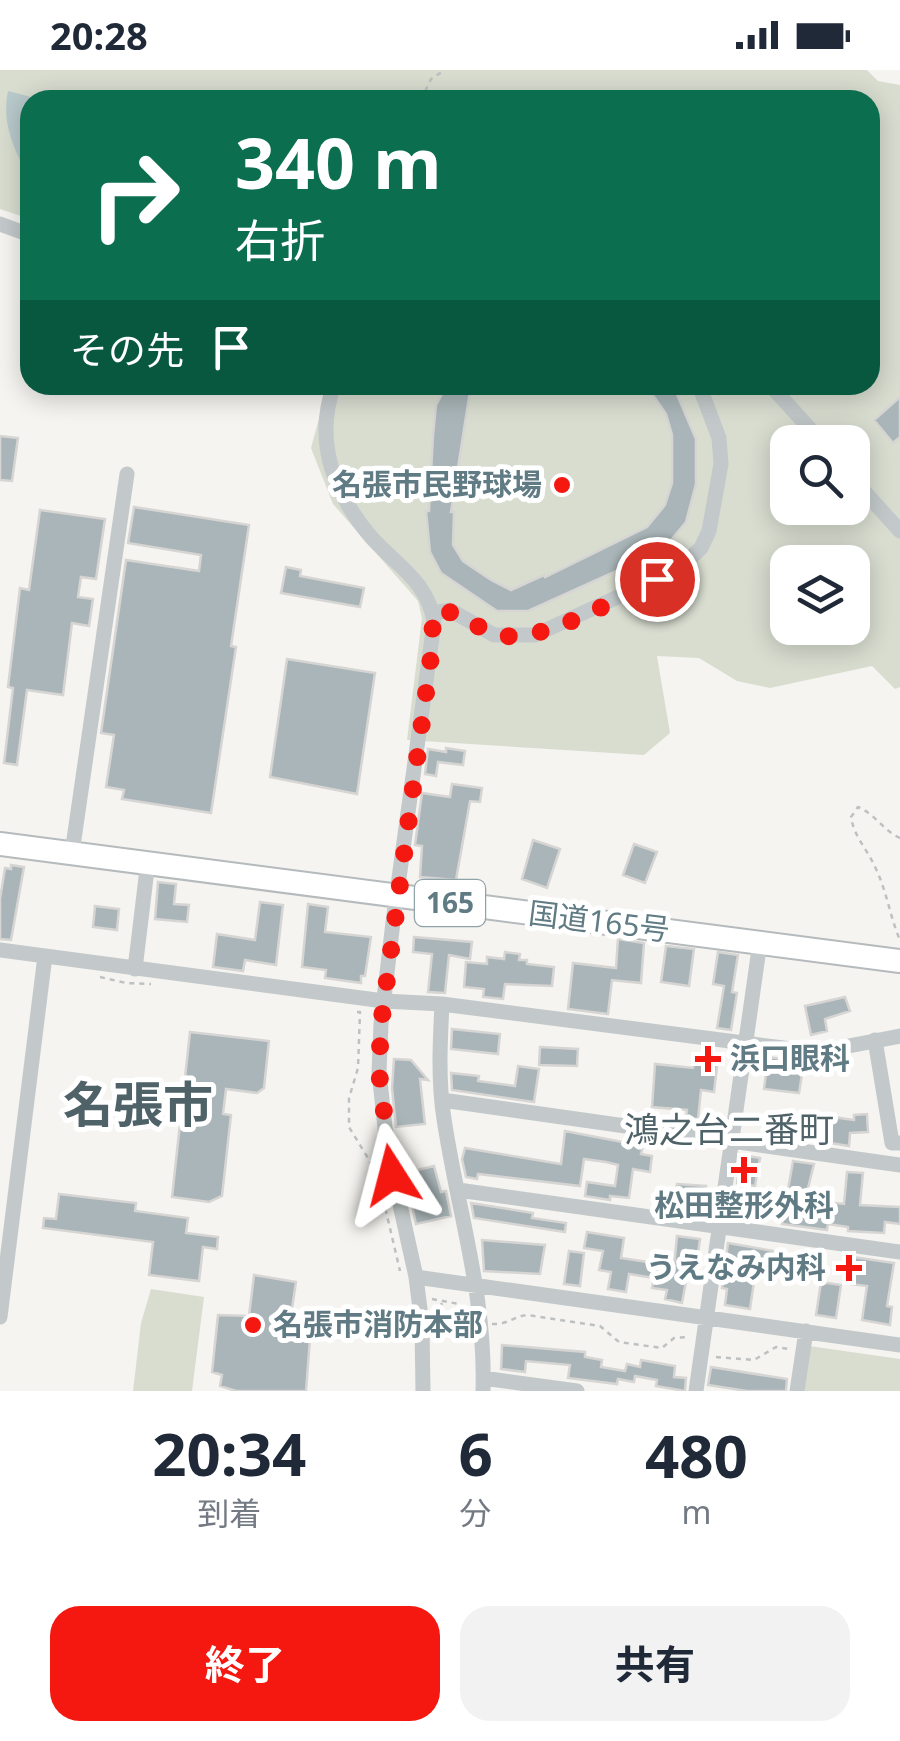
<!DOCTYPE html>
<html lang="ja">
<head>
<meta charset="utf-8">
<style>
	body { margin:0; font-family:"Noto Sans","Noto Sans JP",sans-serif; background:#f2f2f3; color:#1f2937; height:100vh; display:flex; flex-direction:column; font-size:38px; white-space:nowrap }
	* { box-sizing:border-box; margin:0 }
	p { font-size:32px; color:#747a83 }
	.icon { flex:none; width:55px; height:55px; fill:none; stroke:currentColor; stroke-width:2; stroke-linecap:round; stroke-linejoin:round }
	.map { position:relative; height:1321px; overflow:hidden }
	.side { display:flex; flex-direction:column; background:#fff; flex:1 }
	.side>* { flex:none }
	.hud { position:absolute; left:20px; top:20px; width:860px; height:305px; border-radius:30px; box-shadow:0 5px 25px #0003; background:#0b6e4f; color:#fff; overflow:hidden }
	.tools { position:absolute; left:770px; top:355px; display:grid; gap:20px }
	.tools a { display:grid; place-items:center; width:100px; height:100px; border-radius:20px; background:#fff; box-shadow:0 5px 25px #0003; font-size:50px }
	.pin { position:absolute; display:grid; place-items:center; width:85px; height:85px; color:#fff; margin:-42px; border:5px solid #fff; border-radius:50%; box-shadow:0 2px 10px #0007 }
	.me { position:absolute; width:110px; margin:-55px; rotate:351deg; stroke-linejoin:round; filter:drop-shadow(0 0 8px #0008) }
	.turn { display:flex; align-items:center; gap:35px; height:210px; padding:0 50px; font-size:45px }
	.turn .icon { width:130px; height:130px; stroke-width:2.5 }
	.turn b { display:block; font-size:70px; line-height:85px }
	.then { display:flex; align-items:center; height:95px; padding:0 50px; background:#0003; gap:20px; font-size:38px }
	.eta { display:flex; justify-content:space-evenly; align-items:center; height:170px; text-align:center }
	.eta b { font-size:60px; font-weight:700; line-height:70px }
	.action { display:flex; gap:20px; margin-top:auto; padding:20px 50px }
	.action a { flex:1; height:115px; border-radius:30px; background:#f41810; color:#fff; font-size:40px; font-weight:700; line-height:115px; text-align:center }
	.action a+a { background:#f2f2f3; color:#1f2937 }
	.status { display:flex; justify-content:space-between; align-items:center; height:70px; padding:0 50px; background:#fff; direction:ltr }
	.status svg { height:28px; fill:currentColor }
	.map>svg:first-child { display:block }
	.green { fill:#d8ddd0; fill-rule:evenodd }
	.water { fill:#b8c9cb }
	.building { fill:#a9b5b8; stroke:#d6d5d3; stroke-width:2.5 }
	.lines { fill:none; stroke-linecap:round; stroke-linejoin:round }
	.highway-casing { stroke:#b5babc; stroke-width:26 }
	.path { stroke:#bec1c2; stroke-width:2.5; stroke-dasharray:5 5; stroke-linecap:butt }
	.minor { stroke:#c3c9ca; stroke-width:15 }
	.highway { stroke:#fff; stroke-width:22 }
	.route { stroke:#f41810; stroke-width:18; stroke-dasharray:0 32.4 }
	.poi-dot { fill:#f41810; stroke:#fff; stroke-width:4 }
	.labels { text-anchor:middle; stroke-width:10; stroke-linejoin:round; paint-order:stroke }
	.shield { fill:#fff; stroke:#90a3a9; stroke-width:2.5 }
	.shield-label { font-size:28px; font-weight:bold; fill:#607b84 }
	.poi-label { font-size:30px; font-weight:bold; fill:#607b84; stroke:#fff; text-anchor:end }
	.street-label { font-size:30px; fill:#607b84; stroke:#fff }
	.quarter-label { font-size:35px; fill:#4f6268; stroke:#fff }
	.town-label { font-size:50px; font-weight:bold; fill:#4f6268; stroke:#fff }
</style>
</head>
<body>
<div class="status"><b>20:28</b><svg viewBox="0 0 49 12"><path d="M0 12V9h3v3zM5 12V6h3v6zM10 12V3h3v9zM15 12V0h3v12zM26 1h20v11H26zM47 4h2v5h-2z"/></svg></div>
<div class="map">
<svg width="900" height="1321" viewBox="0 0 900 1321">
	<rect width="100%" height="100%" fill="#f5f4f0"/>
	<!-- green -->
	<path class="green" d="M0 0H867L878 11 900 15V617L895 619 872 596 770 618 737 611 699 588 657 586 670 663 644 685 407 670 422 548 418 531 333 434 311 378 328 315H870V30H30V149L0 139ZM788 372H852V438H788ZM788 492H852V558H788Z
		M151 1219 204 1227 192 1321H133L141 1253Z
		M809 1276 900 1289V1321H803Z"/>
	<!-- water -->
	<path class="water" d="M8 21 43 30H30V110C15 81 1 54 8 21Z"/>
	<!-- building -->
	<path class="building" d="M447 315H471L451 442H454L453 475 463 491 491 510 511 520 544 505 545 507 647 457 665 435 672 413V365L666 344 646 315H673L696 369V414L686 452 663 480 528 541H497L441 503 430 482 426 441H429L433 365 436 335Z
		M900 327V367L893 373 874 350Z
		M0 366 18 368 12 411 0 410Z
		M134 437 249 455 231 576 236 577 211 743 122 729 124 720 106 717 114 665 101 663 126 490 199 501 201 485 128 473Z
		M40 440 105 449 96 509 81 507 78 527 93 529 89 556 72 553 63 625 27 620 17 695 4 693 13 618 8 617 20 518 29 520Z
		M286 497 301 500 300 506 364 518 360 537 281 523Z
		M287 589 375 603 357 724 270 707Z
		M446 678 465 681 463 695 438 692 436 706 425 704 428 679 446 682Z
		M452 714 482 718 480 732 470 731 456 810 420 807 422 776 415 775 422 723 450 727Z
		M533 770 560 779 547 818 522 809Z
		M634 774 657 782 645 813 623 805Z
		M11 795 24 797 11 870 0 869V829L5 798 11 799Z
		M158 812 176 814 174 834 189 835 187 852 155 849Z
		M260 832 283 835 276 895 245 890 243 901 213 897 217 864 255 870Z
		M308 834 328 837 325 862 371 867 365 906H361V913L325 908 326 900 302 897Z
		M95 836 119 839 117 860 93 857Z
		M414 867 472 872 470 889 449 885 445 923 428 922 432 884 413 882Z
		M618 869 644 873 641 913 612 910 608 944 568 939 573 893 616 898Z
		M666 876 694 879 689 916 661 912Z
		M505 882 520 884 519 890H527V894L554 897 552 916 505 914 503 929 483 927 484 919 464 917 466 892 487 894V887L504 889Z
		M718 882 738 885 732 922 737 923 731 960 717 958 724 916 713 914Z
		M845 927 850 941 825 949 827 961 811 965 805 936Z
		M452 959 500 964 498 984 451 979Z
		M190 962 269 971 264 1018 257 1023 226 1019 223 1044 231 1045 222 1126 209 1132 172 1127Z
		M540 977 578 979 577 996 539 995Z
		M695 985 718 988 714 1022 701 1020 698 1049 686 1048 687 1040 652 1037 655 994 693 998Z
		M768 987 783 989 782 1002 802 1004 799 1023 764 1019Z
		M394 989 411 990 428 1010 420 1009 425 1054 396 1057 392 1018Z
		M518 996 539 999 534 1032 452 1020 451 1003 479 1006 478 1011 515 1016Z
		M867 1044 868 1062 850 1063 849 1076 830 1073 833 1047 854 1050V1045Z
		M565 1061 643 1076 641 1084 652 1086 650 1102 633 1099 629 1128 610 1126V1130L585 1126 587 1112 615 1116 618 1095 606 1092 584 1089 580 1116 478 1104 477 1109 466 1107 462 1089 465 1078 561 1094Z
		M741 1085 760 1088 755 1116 737 1113Z
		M793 1091 814 1094 805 1130 844 1134 847 1102 863 1103 860 1135 900 1137V1154L885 1152 884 1163 848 1161V1157L828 1154 827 1160 782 1154Z
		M434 1096 441 1122 446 1121 451 1146 416 1154 405 1103Z
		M677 1114 706 1116 703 1143 674 1139Z
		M59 1124 136 1133 135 1141 188 1148 186 1163 218 1167 217 1179 203 1177 199 1211 149 1205 153 1172 43 1158 44 1148 56 1149Z
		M471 1133 533 1143 532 1148 566 1153 565 1162 474 1148Z
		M587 1162 624 1168 621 1188 674 1196 677 1166 700 1169 697 1191 690 1190 682 1233 665 1229 667 1220 652 1218 654 1208 629 1204 626 1222 608 1219 611 1202 599 1200 603 1181 584 1178Z
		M482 1170 545 1175 540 1204 484 1201Z
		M728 1173 779 1182 775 1201 756 1198 750 1239 725 1235 727 1219 722 1218Z
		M569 1181 584 1183 580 1216 564 1214Z
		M853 1187 894 1193 887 1236 892 1237 890 1255 862 1250 867 1216 850 1214Z
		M254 1205 296 1212 288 1265 310 1269 306 1321H236L220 1316 222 1305 212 1302 218 1245 249 1246Z
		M821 1212 841 1215 836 1248 816 1245Z
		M502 1275 585 1282V1287L602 1290 601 1297 625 1301 627 1294 640 1297 641 1290 675 1296 674 1307 686 1308 685 1321 656 1316 657 1310 635 1306 634 1312 618 1309 617 1314 568 1308 570 1295 526 1291 525 1302 501 1299Z
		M711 1297 787 1309 786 1321H747L708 1315Z"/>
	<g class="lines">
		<!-- highway casing -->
		<g class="highway-casing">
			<path id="highway" d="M0 774 900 891"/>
		</g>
		<!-- path -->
		<path class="path" d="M421 30 431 9 445 0
			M900 768C884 761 875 744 858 737L851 747C854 767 868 780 876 799 887 822 890 847 900 870
			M100 907 126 913 151 914
			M357 942H360L358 998 349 1028V1057L377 1103 400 1201
			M432 1229 459 1234 464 1240
			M441 1233 447 1248 460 1247 464 1241
			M492 1254C508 1255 516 1245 528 1245L600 1256 619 1272 662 1278 674 1268 688 1267
			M716 1287 754 1290 776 1277 789 1279"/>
		<!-- minor -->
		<path class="minor" d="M0 154 30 165
			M334 315C314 371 333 422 371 467 396 495 429 512 434 553L393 852 381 954 379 1002 387 1076 416 1207 422 1255 423 1321
			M770 315 822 372
			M852 408 900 461
			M433 543 450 540 494 565H535L657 509 686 492 701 478 709 461 721 394 719 368 699 315
			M72 783 127 404
			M0 880 384 931 442 934 799 980 838 978 900 966
			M135 899 148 791
			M442 934C440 972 438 1011 444 1049 458 1142 486 1225 483 1321
			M875 970 892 1073H900
			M442 1030 900 1095
			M458 1120 900 1182
			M416 1207 900 1275
			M0 1247 45 886
			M483 1308 577 1321
			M696 1321 760 872
			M797 1321 806 1261"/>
		<!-- highway -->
		<use href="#highway" class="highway"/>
	</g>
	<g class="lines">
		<!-- route -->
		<path class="route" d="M392 1105 379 1002 381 954 432 579 433 543C470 537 472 560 497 565 545 574 614 529 657 509"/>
	</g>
	<!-- markers -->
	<g class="poi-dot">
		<circle cx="562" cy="415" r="10"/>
		<path d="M703 974h10v10h10v10h-10v10h-10v-10h-10v-10h10z"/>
		<path d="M739 1085h10v10h10v10h-10v10h-10v-10h-10v-10h10z"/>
		<path d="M844 1183h10v10h10v10h-10v10h-10v-10h-10v-10h10z"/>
		<circle cx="253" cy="1255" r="10"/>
	</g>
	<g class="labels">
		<!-- shield labels -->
		<rect class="shield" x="415" y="810" width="70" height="46" rx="8"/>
		<g class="shield-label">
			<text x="450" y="843">165</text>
		</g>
		<!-- poi labels -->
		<g class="poi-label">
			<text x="542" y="425">名張市民野球場</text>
			<text x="730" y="999" text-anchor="start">浜口眼科</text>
			<text x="744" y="1146" text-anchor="middle">松田整形外科</text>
			<text x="826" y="1208">うえなみ内科</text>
			<text x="273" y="1265" text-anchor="start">名張市消防本部</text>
		</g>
		<!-- street labels -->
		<g class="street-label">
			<text transform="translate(599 852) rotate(7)" y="10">国道165号</text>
		</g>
		<!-- quarter labels -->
		<g class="quarter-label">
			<text x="729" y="1072">鴻之台二番町</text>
		</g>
		<!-- town labels -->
		<g class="town-label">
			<text x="138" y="1053">名張市</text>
		</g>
	</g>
</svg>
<div class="tools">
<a><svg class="icon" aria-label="search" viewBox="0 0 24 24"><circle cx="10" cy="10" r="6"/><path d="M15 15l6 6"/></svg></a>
<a><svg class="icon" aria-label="layers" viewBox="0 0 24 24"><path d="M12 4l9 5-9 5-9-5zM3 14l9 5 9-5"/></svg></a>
</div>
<div class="pin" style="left:657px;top:509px;background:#d93025"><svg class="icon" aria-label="arrive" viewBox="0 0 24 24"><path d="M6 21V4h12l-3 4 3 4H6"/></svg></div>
<svg class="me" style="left:392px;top:1105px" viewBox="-20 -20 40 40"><path d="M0-17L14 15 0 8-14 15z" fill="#f41810" stroke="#fff" stroke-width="4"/></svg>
<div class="hud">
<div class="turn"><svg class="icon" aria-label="right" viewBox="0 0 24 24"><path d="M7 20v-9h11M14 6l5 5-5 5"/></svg><div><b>340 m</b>右折</div></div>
<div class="then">その先<svg class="icon" aria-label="arrive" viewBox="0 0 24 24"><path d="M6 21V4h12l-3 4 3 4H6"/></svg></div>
</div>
</div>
<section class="side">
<div class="eta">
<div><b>20:34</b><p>到着</p></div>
<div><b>6</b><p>分</p></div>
<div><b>480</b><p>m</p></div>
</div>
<div class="action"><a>終了</a><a>共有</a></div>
</section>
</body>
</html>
